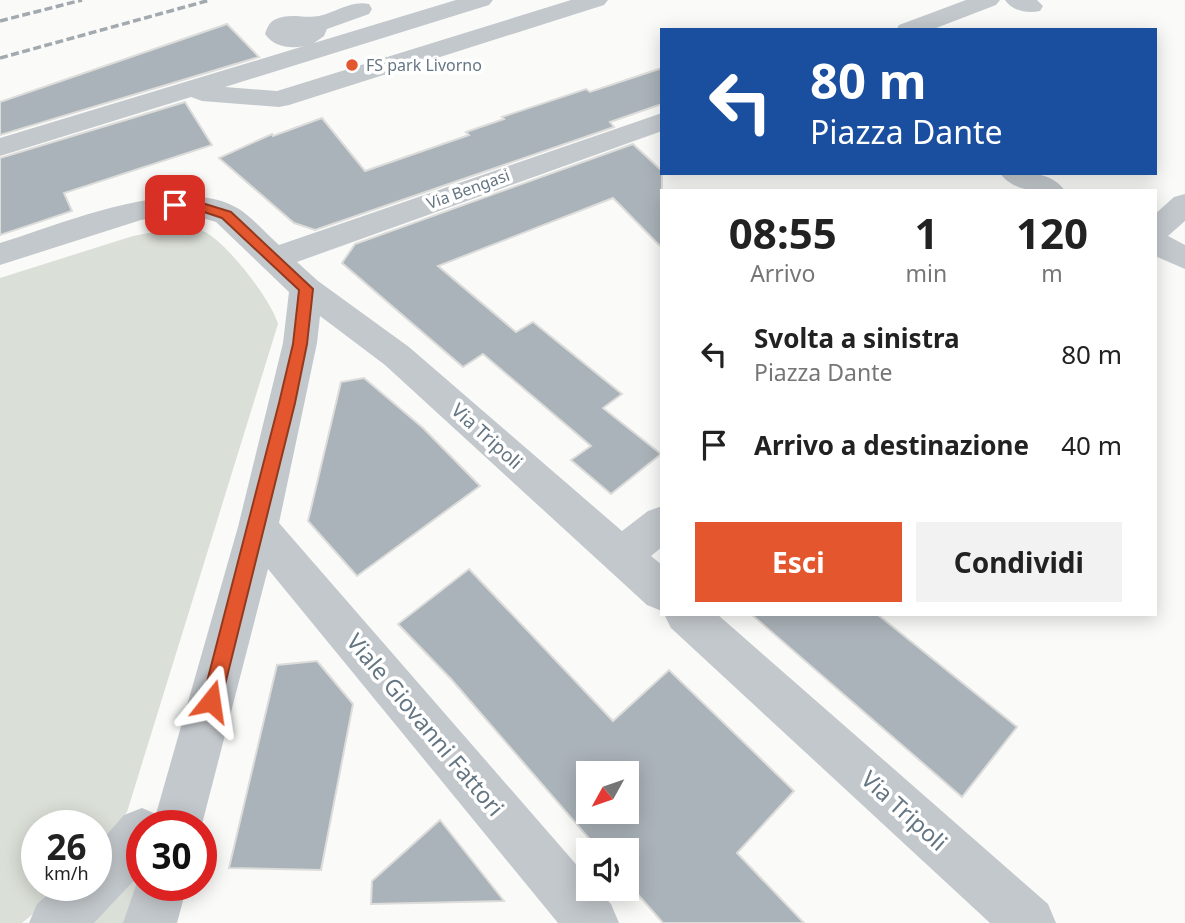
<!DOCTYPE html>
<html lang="it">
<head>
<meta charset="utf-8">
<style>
	body { margin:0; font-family:"Noto Sans",sans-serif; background:#f2f2f2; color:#222; height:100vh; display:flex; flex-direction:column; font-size:26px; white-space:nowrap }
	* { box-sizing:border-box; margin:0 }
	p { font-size:23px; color:#767676 }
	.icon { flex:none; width:38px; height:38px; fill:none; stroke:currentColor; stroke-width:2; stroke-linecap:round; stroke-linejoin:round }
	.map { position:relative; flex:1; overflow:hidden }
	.panel { position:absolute; left:660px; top:189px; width:497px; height:427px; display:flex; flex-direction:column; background:#fff; border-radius:0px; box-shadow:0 4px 18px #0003 }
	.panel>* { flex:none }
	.guide { position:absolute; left:660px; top:28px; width:497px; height:147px; border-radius:0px; box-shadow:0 4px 18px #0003; background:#1a4fa0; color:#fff; overflow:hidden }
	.needle { width:46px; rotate:230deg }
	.buttons { position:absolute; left:576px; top:761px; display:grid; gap:14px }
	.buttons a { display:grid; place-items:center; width:63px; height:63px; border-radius:0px; background:#fff; box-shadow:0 4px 18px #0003; font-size:35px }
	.speed { position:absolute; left:21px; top:810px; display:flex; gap:14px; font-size:35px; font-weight:700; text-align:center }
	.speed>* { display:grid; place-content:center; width:91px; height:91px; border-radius:50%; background:#fff; box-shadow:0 4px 18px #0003; line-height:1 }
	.speed small { font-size:18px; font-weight:400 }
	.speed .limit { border:10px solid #d22; background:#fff; color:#111 }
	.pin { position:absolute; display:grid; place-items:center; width:60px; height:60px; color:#fff; margin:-30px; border-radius:14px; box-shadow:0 4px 10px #0006 }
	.me { position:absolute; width:77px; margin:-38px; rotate:15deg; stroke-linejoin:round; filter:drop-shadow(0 0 5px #0008) }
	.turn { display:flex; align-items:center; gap:24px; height:147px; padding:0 35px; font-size:32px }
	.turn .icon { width:91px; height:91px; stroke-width:2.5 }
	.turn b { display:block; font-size:49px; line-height:60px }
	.eta { display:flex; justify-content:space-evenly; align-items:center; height:119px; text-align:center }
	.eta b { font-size:42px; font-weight:700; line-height:49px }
	.action { display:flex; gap:14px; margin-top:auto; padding:14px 35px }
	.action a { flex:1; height:80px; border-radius:0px; background:#e4572e; color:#fff; font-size:28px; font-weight:700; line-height:80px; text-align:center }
	.action a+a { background:#f2f2f2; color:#222 }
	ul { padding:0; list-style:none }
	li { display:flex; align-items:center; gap:21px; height:91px; padding:0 35px }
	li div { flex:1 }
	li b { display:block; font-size:26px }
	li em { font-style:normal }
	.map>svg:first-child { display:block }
	.green { fill:#dadfd7 }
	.building { fill:#aab3b9; stroke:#dcdcda; stroke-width:2; fill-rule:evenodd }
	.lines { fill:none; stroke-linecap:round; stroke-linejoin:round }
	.minor { fill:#c3c8cc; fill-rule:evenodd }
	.rail { stroke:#a2aab0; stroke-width:3.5; stroke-dasharray:8 3.5; stroke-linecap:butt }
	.route { fill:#e4572e; stroke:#94391e; stroke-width:2 }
	.poi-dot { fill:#e4572e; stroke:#fff; stroke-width:2.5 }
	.labels { text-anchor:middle; stroke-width:7; stroke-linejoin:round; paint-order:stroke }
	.far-poi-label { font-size:16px; fill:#657683; stroke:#fff; text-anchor:start }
	.far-street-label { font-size:16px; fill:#657683; stroke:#fff }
	.street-label { font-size:19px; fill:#657683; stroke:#fff }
	.near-street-label { font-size:23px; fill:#657683; stroke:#fff }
</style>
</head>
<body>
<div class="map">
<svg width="1185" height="923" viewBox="0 0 1185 923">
	<rect width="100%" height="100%" fill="#fafaf8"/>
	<!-- green -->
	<path class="green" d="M164 230C175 230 193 227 203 231 226 241 272 301 278 324L127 812 96 850V826H37V886H67L22 923H0V278L133 236Z
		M142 867 130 923H84Z"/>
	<!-- building -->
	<path class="building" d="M227 24 259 57 0 135V102Z
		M662 68V104L610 122 614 127 315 230 294 223 219 158 272 134 273 136 322 118 365 171 469 135 466 132 504 119 502 117 586 89 590 92Z
		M185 102 212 145 64 193 72 211 0 235V158Z
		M633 144 662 171V248L613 198 438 266 516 332 533 322 622 394 603 408 661 454 611 494 571 460 591 446 483 354 463 367 342 263 355 244Z
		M364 378 423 428 480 486 357 576 308 521 341 382Z
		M469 569 613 721 669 670 794 791 737 853 804 923H663L626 881V850H599L452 680 398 624ZM588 774H626V812H588Z
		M751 614H877L1017 727 962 797Z
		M317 661 353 704 321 870 229 868 277 665Z
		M440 820 504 901 371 904 372 881Z"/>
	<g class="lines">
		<!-- minor -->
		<path class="minor" d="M456 0H493L489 5 225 87 277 91 571 0H608L604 5 289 105 279 107 202 101 191 97 0 156V138L304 46C290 49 274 47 265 34 267 28 269 23 274 20 290 12 304 19 319 16 337 12 351 0 369 4L372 9 369 14 327 29 324 36 314 43Z
			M966 0H1000L996 5 931 30H896L899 25Z
			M1005 0H1037L1043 6 1040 11C1028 14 1012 11 1005 0Z
			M662 113V131L297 262 318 281 409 347 622 531 648 511 662 506V547L651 556 662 565V611L647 605 385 365 320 316 317 343 279 523 588 878V889H597L611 904 619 923H558L268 569 201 828 142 826V886H187L177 923H123L140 874 94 923H29L37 904 58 886H96V847L124 815 142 808 156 814 238 527 283 343 289 292 216 222 199 217 175 215 141 220 0 265V243C59 225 182 172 239 209 253 218 266 234 279 245Z
			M1000 173C1023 173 1051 170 1065 191 1042 191 1015 194 1000 173Z
			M1185 194V221L1168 236 1185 245V269L1155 256V214L1174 197Z
			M664 614H717L1048 904 1056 923H990L671 628Z"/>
		<!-- rail -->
		<path class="rail" d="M0 21 82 0
			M0 58 210 0"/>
	</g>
	<!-- route -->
	<path class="route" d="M175 201 202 203 231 212 313 289 307 344 295 403 221 701 218 708 211 710 204 708 202 701 279 403 293 344 299 290 222 218 201 211 171 207 169 205Z"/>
	<!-- markers -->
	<circle class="poi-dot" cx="352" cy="65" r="7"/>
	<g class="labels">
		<!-- far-poi labels -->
		<g class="far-poi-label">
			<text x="366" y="71">FS park Livorno</text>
		</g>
		<!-- far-street labels -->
		<g class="far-street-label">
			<text transform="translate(468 189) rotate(-20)" y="6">Via Bengasi</text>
		</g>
		<!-- street labels -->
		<g class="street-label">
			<text transform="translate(487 436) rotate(42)" y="7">Via Tripoli</text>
		</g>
		<!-- near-street labels -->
		<g class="near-street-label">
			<text transform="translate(425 725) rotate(50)" y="8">Viale Giovanni Fattori</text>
			<text transform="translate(904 811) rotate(42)" y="8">Via Tripoli</text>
		</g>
	</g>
</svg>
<div class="buttons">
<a><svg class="needle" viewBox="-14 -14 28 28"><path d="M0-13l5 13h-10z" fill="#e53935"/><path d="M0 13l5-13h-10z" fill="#767676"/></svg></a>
<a><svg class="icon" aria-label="sound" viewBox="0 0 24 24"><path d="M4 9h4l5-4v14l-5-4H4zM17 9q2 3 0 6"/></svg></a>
</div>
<div class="speed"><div>26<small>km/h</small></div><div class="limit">30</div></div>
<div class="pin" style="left:175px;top:205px;background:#d93025"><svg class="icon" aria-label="arrive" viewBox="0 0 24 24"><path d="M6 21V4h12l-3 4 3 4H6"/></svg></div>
<svg class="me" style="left:211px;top:701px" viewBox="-20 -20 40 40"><path d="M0-17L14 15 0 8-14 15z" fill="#e4572e" stroke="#fff" stroke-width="4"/></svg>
<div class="guide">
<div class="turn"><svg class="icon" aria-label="left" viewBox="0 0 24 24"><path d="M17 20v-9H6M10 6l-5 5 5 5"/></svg><div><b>80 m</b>Piazza Dante</div></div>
</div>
<section class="panel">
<div class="eta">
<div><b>08:55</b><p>Arrivo</p></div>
<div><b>1</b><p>min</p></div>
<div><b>120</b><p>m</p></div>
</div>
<ul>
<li><svg class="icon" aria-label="left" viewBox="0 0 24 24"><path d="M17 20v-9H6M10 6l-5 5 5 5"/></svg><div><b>Svolta a sinistra</b><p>Piazza Dante</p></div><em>80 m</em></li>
<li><svg class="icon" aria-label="arrive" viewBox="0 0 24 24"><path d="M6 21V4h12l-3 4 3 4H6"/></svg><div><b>Arrivo a destinazione</b></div><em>40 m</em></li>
</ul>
<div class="action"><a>Esci</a><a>Condividi</a></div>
</section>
</div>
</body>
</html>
